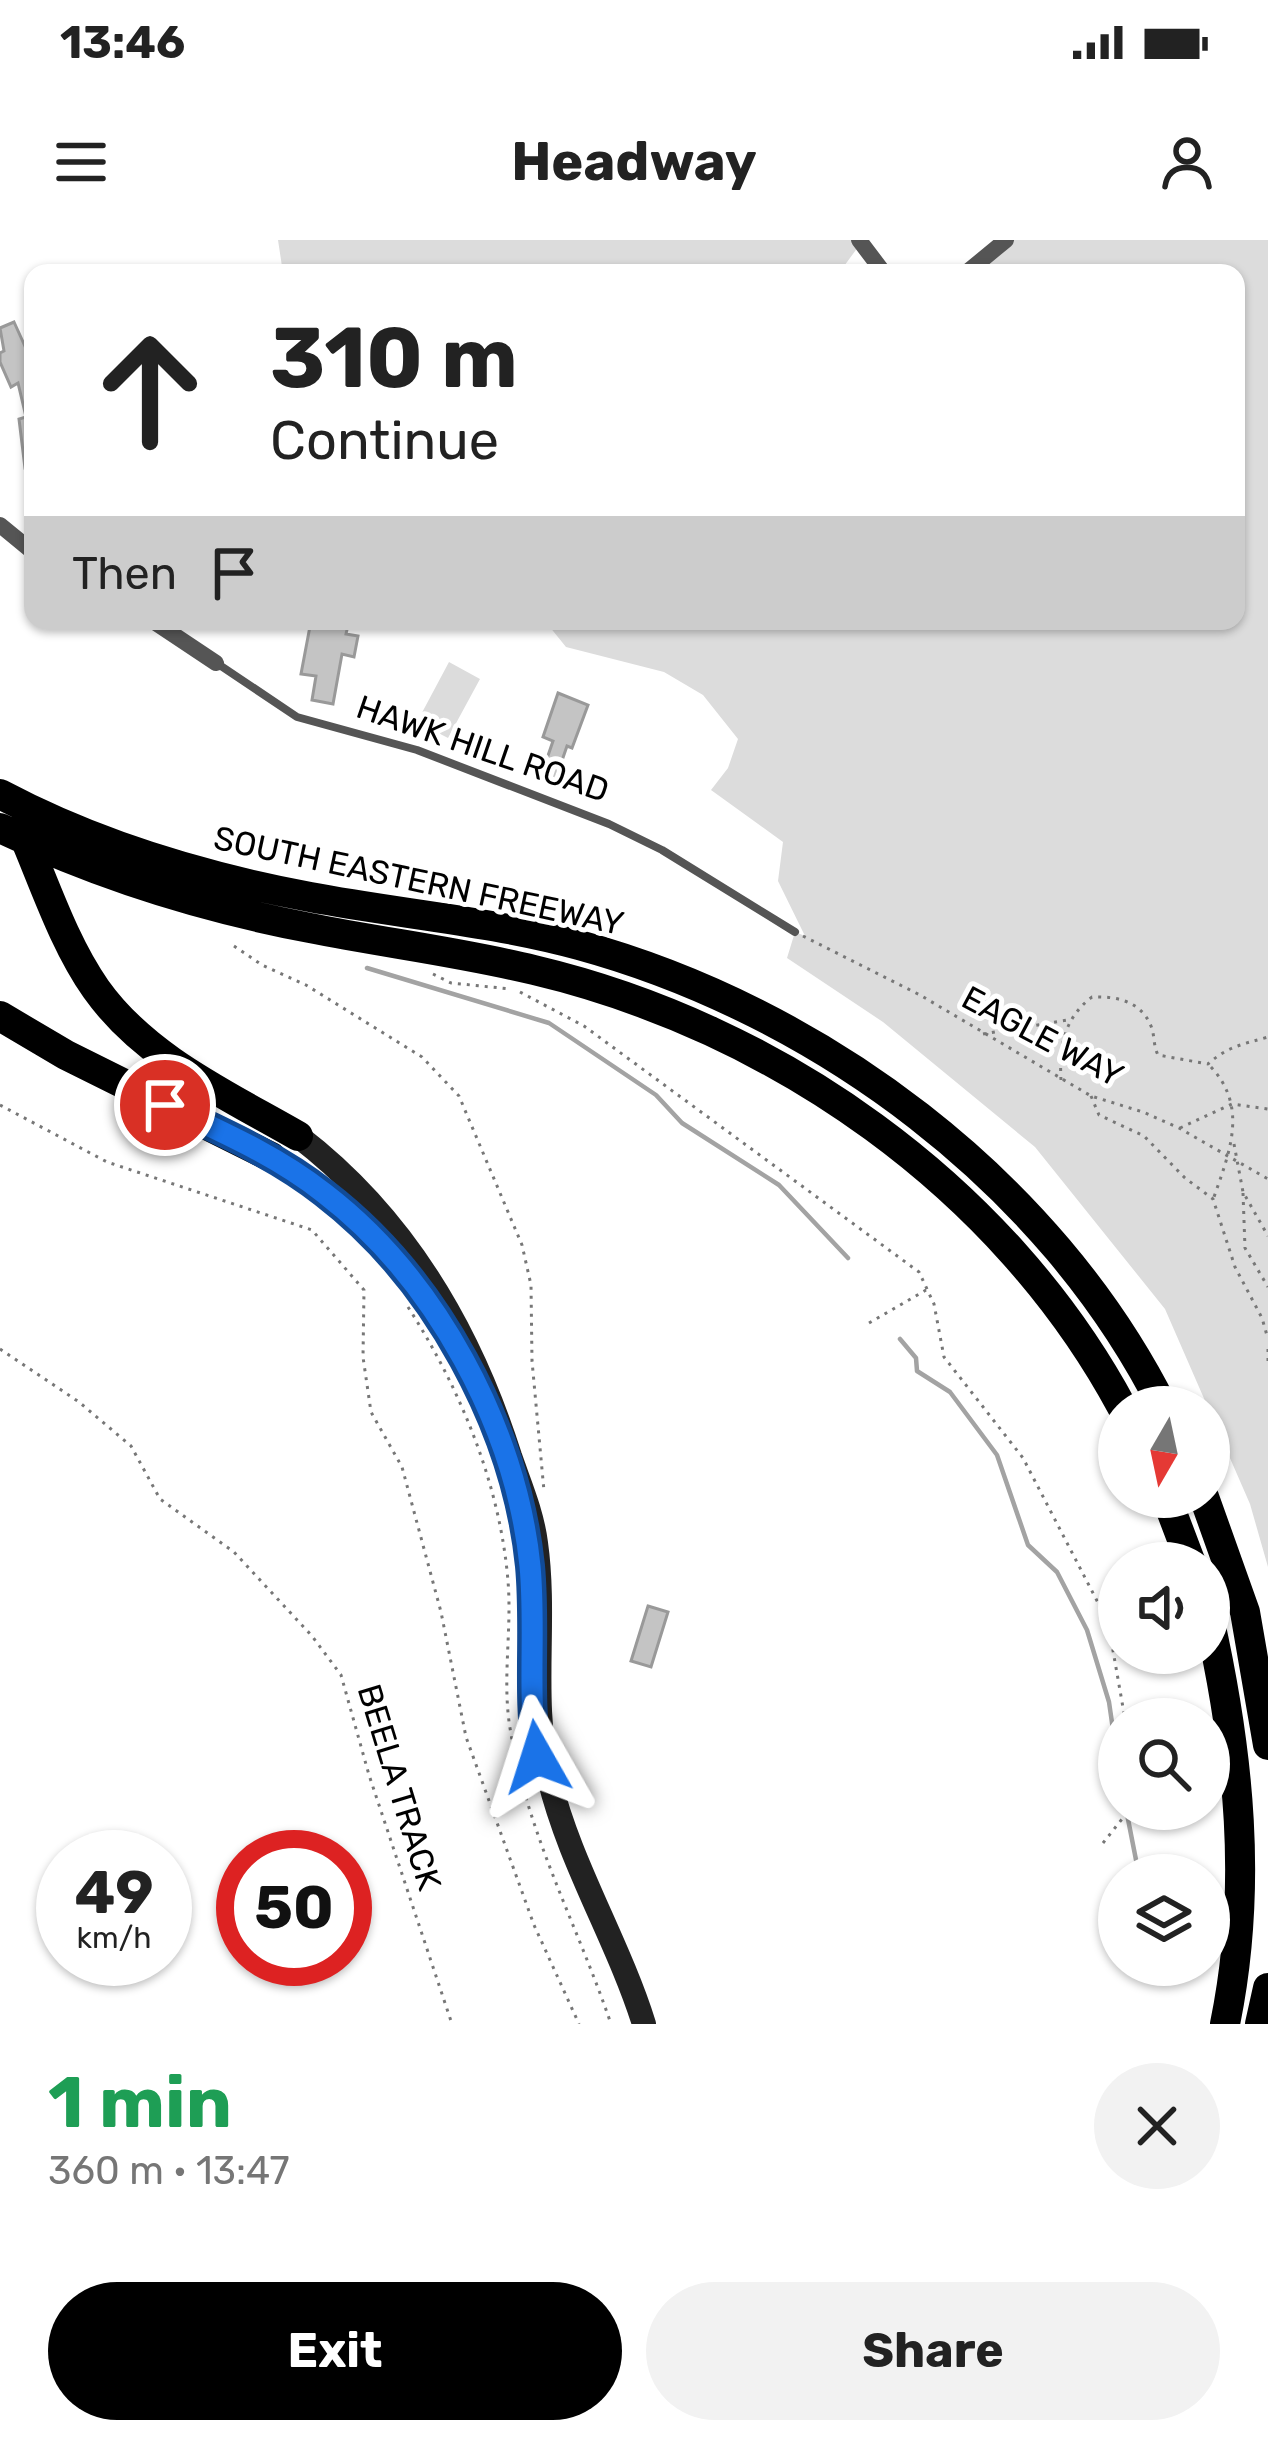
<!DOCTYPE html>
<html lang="en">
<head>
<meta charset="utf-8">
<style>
	body { margin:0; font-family:Rubik,sans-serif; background:#f2f2f2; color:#222; height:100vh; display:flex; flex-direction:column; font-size:45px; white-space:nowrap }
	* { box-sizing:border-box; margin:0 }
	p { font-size:39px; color:#767676 }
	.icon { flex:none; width:66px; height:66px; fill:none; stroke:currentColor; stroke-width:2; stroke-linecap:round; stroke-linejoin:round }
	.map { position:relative; height:1784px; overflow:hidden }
	.panel { display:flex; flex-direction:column; background:#fff; flex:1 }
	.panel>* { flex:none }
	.guide { position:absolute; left:24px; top:24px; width:1221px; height:366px; border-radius:24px; box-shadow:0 3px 9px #0004; background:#fff; color:#222; overflow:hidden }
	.needle { width:78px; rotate:189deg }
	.fabs { position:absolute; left:1098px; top:1146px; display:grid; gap:24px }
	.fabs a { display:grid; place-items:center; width:132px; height:132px; border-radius:50%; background:#fff; box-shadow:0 3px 9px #0004; font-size:60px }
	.speed { position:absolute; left:36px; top:1590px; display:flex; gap:24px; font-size:60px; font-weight:700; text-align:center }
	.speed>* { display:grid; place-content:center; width:156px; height:156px; border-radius:50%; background:#fff; box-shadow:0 3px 9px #0004; line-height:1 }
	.speed small { font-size:30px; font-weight:400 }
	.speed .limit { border:18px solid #d22; background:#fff; color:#111 }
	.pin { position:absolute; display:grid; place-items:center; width:102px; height:102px; color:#fff; margin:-51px; border:6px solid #fff; border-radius:50%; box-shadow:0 3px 12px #0007 }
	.me { position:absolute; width:132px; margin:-66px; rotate:354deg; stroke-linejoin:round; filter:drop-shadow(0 0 9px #0008) }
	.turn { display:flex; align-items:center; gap:42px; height:252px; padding:0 48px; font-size:54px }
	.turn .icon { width:156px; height:156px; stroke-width:2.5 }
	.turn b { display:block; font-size:84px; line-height:102px }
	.then { display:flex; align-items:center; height:114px; padding:0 48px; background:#0003; gap:24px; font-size:45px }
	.round { display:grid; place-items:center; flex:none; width:126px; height:126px; border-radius:63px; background:#f2f2f2 }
	.head { display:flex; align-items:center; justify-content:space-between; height:204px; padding:0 48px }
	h1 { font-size:72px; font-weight:700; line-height:90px; color:#1e9e55 }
	.cta { display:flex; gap:24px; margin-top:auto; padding:24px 48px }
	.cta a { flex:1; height:138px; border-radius:72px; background:#000; color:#fff; font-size:48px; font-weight:700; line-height:138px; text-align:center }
	.cta a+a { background:#f2f2f2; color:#222 }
	.status { display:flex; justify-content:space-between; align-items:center; height:84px; padding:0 60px; background:#fff; direction:ltr }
	.status svg { height:33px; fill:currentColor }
	header { display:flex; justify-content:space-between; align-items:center; height:156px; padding:0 48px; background:#fff; font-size:54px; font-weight:700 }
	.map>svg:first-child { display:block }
	.green { fill:#dcdcdc }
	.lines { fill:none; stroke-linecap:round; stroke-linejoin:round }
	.stream { stroke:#a3a3a3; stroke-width:4.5 }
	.building { fill:#c4c4c4; stroke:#999; stroke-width:3 }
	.path { stroke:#777; stroke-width:3; stroke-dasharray:3 6; stroke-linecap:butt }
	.lane { stroke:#555; stroke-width:8 }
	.street { stroke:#555; stroke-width:16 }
	.secondary { stroke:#222; stroke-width:24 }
	.highway { stroke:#000; stroke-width:30 }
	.route-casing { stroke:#114b97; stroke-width:30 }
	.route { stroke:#1a73e8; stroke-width:21 }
	.labels { text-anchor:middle; stroke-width:10; stroke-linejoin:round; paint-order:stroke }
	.street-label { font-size:33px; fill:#000; stroke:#fff }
</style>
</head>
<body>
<div class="status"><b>13:46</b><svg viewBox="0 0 49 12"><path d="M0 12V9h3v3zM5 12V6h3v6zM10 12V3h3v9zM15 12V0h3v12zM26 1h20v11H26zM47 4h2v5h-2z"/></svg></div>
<header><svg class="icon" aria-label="menu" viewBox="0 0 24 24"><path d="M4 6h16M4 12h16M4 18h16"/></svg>Headway<svg class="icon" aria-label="person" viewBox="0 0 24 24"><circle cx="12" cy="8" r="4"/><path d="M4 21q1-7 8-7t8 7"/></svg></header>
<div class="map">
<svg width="1268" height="1784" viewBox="0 0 1268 1784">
	<rect width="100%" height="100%" fill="#fff"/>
	<!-- green -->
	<path class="green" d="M278 0H858L861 3 839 33H283Z
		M1006 0H1268V1327L1250 1264 1165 1069 1035 907 883 782 787 718 795 692 805 696 778 641 783 602 711 550 728 528 738 499 703 455 664 432 566 407 545 381H1236V33H966Z
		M449 422 480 439 448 498 417 482Z"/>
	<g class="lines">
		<!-- stream -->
		<path class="stream" d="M367 728 549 783 656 855 682 883 779 945 848 1018
			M900 1099 916 1118 917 1131 950 1152 997 1215 1028 1305 1057 1332 1087 1390 1109 1462 1119 1531
			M1126 1569 1138 1630"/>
	</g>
	<!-- building -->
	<path class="building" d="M14 82 33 124V227L25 228 19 179 26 177 18 143 11 147 0 122V113L4 111 0 88Z
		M311 381H349L346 394 358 396 354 417 342 414 333 464 312 460 316 436 301 434Z
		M558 453 588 465 572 508 567 506 555 541 541 536 553 501 543 497Z
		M648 1366 668 1372 651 1427 631 1421Z"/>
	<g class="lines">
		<!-- path -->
		<path class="path" d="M803 696 920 755 1091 856 1143 872 1179 888 1268 939
			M234 706 262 725 306 745 422 817 459 856 522 1005 531 1045 532 1121 544 1251
			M433 734 451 743 511 749
			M520 752 584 786 919 1032 934 1064 944 1117 1023 1218 1108 1382 1125 1479
			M983 794 1068 780
			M1211 827C1248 867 1230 911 1214 957
			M1061 840C1059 807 1064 778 1092 757 1116 756 1141 761 1151 786 1155 796 1153 805 1158 815L1208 824C1228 806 1244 804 1268 797
			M1091 856 1099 875 1144 896 1185 938 1213 959 1235 1027 1262 1078 1268 1099
			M0 865 107 922 312 990 364 1050 363 1117 371 1172 402 1227 441 1372 466 1497 534 1685 579 1784
			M1180 888 1232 864 1268 869
			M1234 904 1243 952 1268 996
			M1243 953 1245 1008 1268 1047
			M408 1067C460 1148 500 1244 508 1341 512 1390 502 1440 510 1488 527 1594 577 1684 611 1784
			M869 1083 926 1050
			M0 1109 79 1162 131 1206 160 1259 234 1312 312 1396 341 1435 369 1535 452 1784
			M1268 1109V1122
			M1103 1603 1130 1569"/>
		<!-- lane -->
		<path class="lane" d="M218 424 297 477 417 510 609 584 662 610 795 692"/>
		<!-- street -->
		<path class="street" d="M859 0 884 33
			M966 33 1006 0
			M0 285 33 312
			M153 381 216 423"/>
		<!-- secondary -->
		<path class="secondary" d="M298 896C404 977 470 1090 510 1216 520 1245 532 1272 536 1303 547 1381 530 1461 549 1538 569 1622 618 1701 644 1784
			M271 917 354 976 420 1050"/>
		<!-- highway -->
		<path class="highway" d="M0 554C96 605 204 637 310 657 400 674 491 681 579 705 820 771 1050 942 1163 1167
			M0 588C98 635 204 668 310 688 385 703 460 712 534 730 775 787 1003 946 1122 1167
			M21 589C44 642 63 702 96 749 145 818 227 855 298 896
			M0 776 66 815 271 917
			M1166 1257 1191 1323
			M1204 1257 1245 1372 1268 1505
			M1209 1378C1239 1513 1253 1647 1225 1784
			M1260 1784 1268 1748"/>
	</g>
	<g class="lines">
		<!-- route casing -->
		<g class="route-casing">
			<path id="route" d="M165 865C220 891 276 915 324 953 435 1038 516 1187 530 1326 536 1390 527 1454 537 1517"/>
		</g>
		<!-- route -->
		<use href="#route" class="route"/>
	</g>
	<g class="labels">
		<!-- street labels -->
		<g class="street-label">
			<text transform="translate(483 508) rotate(19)" y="12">HAWK HILL ROAD</text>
			<text transform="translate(419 640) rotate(12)" y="12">SOUTH EASTERN FREEWAY</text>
			<text transform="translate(1043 796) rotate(28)" y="12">EAGLE WAY</text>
			<text transform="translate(400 1547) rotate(73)" y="12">BEELA TRACK</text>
		</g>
	</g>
</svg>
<div class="fabs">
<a><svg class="needle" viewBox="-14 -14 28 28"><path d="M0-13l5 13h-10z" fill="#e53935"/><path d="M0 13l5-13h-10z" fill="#767676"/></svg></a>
<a><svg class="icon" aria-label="sound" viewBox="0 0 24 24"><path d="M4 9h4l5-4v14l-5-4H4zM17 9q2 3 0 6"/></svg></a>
<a><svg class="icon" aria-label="search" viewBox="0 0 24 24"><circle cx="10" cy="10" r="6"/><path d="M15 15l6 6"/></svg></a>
<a><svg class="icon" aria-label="layers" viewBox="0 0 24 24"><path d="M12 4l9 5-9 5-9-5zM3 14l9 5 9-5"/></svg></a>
</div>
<div class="speed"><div>49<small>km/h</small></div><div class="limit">50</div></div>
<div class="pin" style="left:165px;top:865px;background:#d93025"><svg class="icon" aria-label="arrive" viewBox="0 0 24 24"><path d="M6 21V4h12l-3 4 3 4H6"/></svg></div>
<svg class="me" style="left:537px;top:1517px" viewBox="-20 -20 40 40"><path d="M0-17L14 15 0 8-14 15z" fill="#1a73e8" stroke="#fff" stroke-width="4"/></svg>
<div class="guide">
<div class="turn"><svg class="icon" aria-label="ahead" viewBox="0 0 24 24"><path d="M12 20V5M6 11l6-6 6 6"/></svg><div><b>310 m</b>Continue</div></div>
<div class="then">Then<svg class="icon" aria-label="arrive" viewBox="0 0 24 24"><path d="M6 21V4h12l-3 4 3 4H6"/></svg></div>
</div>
</div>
<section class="panel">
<div class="head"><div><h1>1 min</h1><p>360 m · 13:47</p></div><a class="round"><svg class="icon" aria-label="close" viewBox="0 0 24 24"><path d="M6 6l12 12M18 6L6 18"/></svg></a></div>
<div class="cta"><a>Exit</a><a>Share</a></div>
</section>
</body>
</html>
